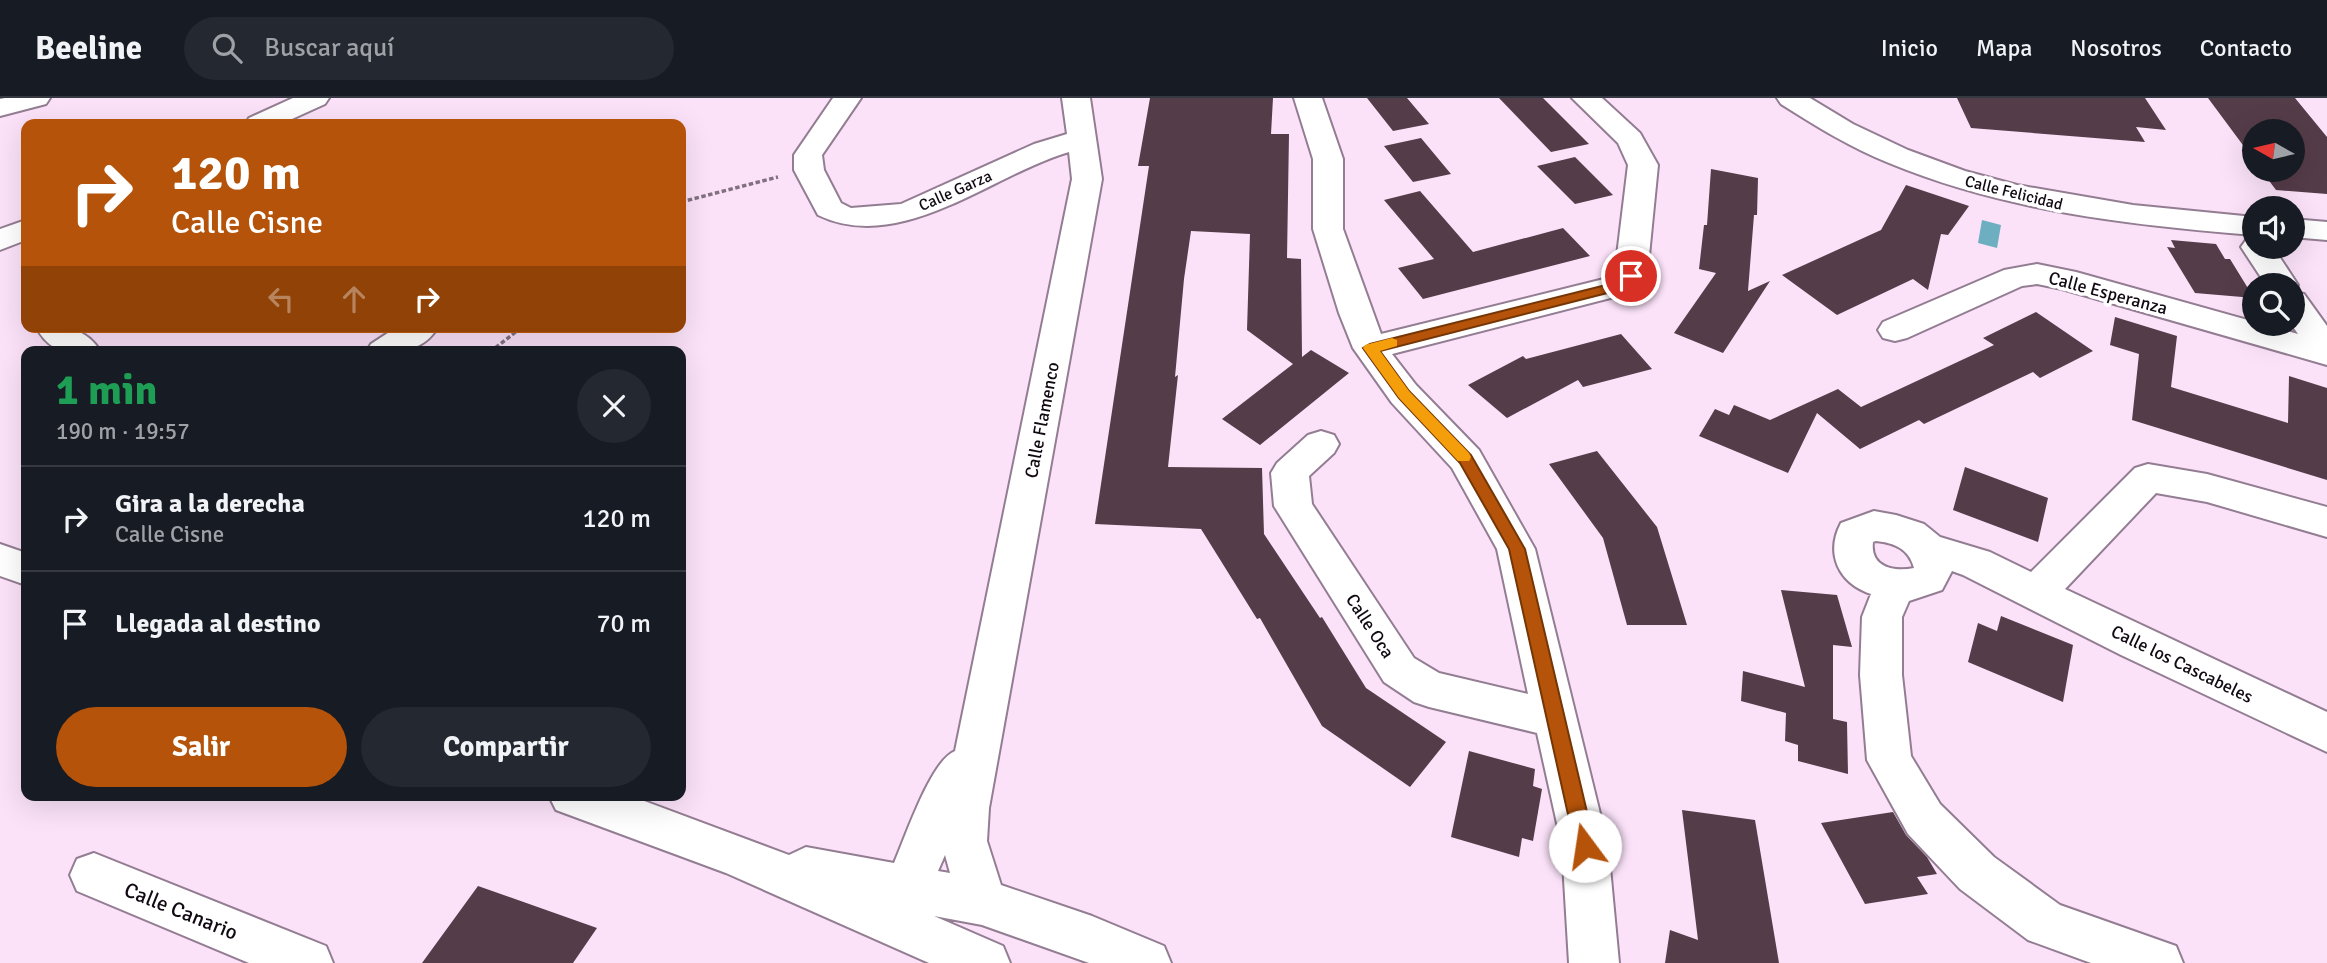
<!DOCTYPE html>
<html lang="es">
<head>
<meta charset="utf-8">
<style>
	body { margin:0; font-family:Signika,sans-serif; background:#242831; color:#f1f3f6; height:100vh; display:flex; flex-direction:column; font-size:26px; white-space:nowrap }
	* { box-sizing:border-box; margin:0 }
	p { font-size:23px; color:#9ea1a6 }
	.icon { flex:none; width:38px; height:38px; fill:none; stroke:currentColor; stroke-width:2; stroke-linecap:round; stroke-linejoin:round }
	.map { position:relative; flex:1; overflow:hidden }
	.side { position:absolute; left:21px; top:248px; width:665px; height:455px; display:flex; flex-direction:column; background:#171b24; border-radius:14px; box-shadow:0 7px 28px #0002 }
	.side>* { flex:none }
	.top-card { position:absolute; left:21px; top:21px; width:665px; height:214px; border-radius:14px; box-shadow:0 7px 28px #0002; background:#b45309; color:#fff; overflow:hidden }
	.needle { width:46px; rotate:278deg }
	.tools { position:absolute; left:2242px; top:21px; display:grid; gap:14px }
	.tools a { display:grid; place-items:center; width:63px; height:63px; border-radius:50%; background:#171b24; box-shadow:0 7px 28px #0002; font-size:35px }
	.pin { position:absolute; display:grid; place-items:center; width:60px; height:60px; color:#fff; margin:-30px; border:4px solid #fff; border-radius:50%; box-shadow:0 2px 7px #0007 }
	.me { position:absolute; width:77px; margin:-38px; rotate:346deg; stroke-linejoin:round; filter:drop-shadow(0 0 5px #0008) }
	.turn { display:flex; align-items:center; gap:24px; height:147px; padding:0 35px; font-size:32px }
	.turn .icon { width:91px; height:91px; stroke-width:2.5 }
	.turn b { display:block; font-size:49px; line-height:60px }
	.lanes { display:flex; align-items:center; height:66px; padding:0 35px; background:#0003; justify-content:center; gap:35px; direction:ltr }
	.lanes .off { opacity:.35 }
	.round { display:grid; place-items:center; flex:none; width:74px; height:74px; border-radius:37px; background:#242831 }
	.summary { display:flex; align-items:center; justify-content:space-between; height:119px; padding:0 35px }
	h1 { font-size:42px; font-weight:700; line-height:52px; color:#1e9e55 }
	.cta { display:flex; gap:14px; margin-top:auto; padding:14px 35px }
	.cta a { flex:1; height:80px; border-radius:42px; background:#b45309; color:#fff; font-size:28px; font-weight:700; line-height:80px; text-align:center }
	.cta a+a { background:#242831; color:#f1f3f6 }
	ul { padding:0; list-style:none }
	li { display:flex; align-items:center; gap:21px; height:105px; padding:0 35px; border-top:2px solid #363941 }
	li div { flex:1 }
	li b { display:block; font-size:26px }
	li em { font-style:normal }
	header { display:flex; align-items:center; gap:42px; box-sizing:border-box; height:98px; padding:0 35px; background:#171b24; border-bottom:2px solid #363941 }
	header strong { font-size:33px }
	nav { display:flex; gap:38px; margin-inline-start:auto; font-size:24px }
	.search { width:490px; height:63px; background:#242831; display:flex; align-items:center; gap:18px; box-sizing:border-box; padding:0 24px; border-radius:38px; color:#9ea1a6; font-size:26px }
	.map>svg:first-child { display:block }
	.water { fill:#6daec1 }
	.building { fill:#553c49 }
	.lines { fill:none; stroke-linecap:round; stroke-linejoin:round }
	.minor-casing { stroke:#937d92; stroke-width:4 }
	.path { stroke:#817180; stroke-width:3.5; stroke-dasharray:4.5 2.5; stroke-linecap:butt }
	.minor { fill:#fff; fill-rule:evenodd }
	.route { fill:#b45309; stroke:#753606; stroke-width:2 }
	.slow { fill:#f59e0b }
	.labels { text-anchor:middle; stroke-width:7; stroke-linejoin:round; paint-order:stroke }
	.far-street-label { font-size:16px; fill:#120a12; stroke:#fff }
	.street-label { font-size:18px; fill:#120a12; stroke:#fff }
	.near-street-label { font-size:21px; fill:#120a12; stroke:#fff }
</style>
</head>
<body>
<header>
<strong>Beeline</strong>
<div class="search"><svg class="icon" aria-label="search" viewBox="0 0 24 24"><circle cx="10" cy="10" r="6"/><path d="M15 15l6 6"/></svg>Buscar aquí</div>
<nav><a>Inicio</a><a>Mapa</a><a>Nosotros</a><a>Contacto</a></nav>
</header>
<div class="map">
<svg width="2327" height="865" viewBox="0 0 2327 865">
	<rect width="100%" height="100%" fill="#fbe2f9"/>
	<!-- water -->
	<path class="water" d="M1982 122 2001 127 1997 150 1978 145Z"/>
	<!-- building -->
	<path class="building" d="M1150 0H1273L1271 36H1289L1287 160 1301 161 1302 259 1311 252 1349 275 1260 347 1222 321 1293 266 1247 232 1250 136 1191 133 1184 181 1175 279 1178 277 1168 369 1262 370 1264 436 1320 520 1322 519 1366 590 1446 644 1410 689 1322 628 1260 520 1257 521 1201 431 1095 426 1149 68H1138Z
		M1367 0H1407L1429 26 1393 33Z
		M1499 0H1543L1589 46 1551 54Z
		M1957 0H2145L2166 32 2136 29 2145 44 1971 30Z
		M2208 0H2295L2327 39V96L2276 92 2261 72H2292V33H2254V62Z
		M1421 40 1451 76 1413 84 1384 48Z
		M1575 59 1613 97 1575 106 1537 68Z
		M1711 71 1758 80 1757 117H1754L1748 193 1770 183 1723 255 1674 235 1716 175 1699 171 1704 127H1707Z
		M1906 87 1969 108 1948 137 1941 136 1928 192 1913 181 1837 217 1782 177 1881 132Z
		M1420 93 1473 154 1563 130 1590 158 1423 201 1398 170 1434 161 1384 102Z
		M2171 142 2216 146 2225 161H2230L2254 200 2195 195 2167 149 2175 150Z
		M2036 214 2093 253 2040 280 2033 274 1924 326 1919 322 1860 351 1817 315 1788 375 1699 338 1715 311 1729 317 1734 307 1770 322 1838 291 1861 309 1994 247 1983 240Z
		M2115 219 2177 238 2171 289 2288 325 2289 278 2327 290V382L2132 322 2139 256 2110 247Z
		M1621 236 1652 271 1583 289 1578 282 1507 320 1468 287 1523 258 1526 261Z
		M1597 353 1657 429 1687 527H1627L1603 440 1549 366Z
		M1965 369 2048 400 2038 444 1953 412Z
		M1781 492 1837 497 1852 549 1833 547V621L1847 624 1848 676 1798 663V647L1785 643 1786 615 1741 603 1743 573 1805 589Z
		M2001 518 2073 547 2063 604 1968 564 1978 525 1997 533Z
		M1469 653 1535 671 1533 688 1542 691 1533 743 1522 740 1519 759 1451 739Z
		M1682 712 1755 722 1779 865H1665L1670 832 1698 842Z
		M1893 714 1906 737 1927 759 1937 776 1917 779 1928 796 1865 806 1821 725Z
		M478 788 597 830 573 865H422Z"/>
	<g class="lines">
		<!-- minor casing -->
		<g class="minor-casing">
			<path id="minor" d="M5 0H50L46 6 0 18V1Z
				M293 0H329L325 6 281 26H245L249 20Z
				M833 0H861L822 57 824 72 841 105 851 110 901 106 1034 46 1067 36 1062 0H1090L1102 81 989 710 987 743 1001 787 1092 818 1164 848 1171 865H1089L982 827 934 818 1003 848 1010 865H929L726 775 556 712 549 698H631L789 757 806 749 894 765C905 740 931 662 955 653L1072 81 1069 54C991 77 901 157 818 117L794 72V57ZM945 757 950 775 938 773Z
				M1294 0H1322L1343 61V131L1381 236 1608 180 1615 174 1628 67 1618 45 1572 0H1602L1640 35 1658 67 1647 178 1630 195 1392 256 1416 287 1479 352 1535 451 1608 748 1619 865H1569L1562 748 1537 635 1429 609 1414 604 1384 584 1274 408 1271 375 1277 365 1308 337 1321 333 1334 337 1339 346 1334 355 1309 378 1312 406 1414 560 1439 575 1528 596 1497 451 1452 370 1392 305 1353 250 1339 215 1313 131V61Z
				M1777 0H1810L1853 26 1908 52 1965 73 2017 87 2133 107 2254 119V137C2130 127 2005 113 1889 65 1851 50 1816 28 1781 6Z
				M2292 121 2327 124V142L2292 139Z
				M26 122V142L0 152V131Z
				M2254 140V149H2273L2298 187 2294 194 2304 196 2327 228V267L2062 191 2037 186 2022 188 1907 240 1895 243 1883 240 1878 232 1883 224 2004 172 2037 166 2076 174 2298 236 2291 226 2292 187H2266L2241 149 2246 142Z
				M42 229C67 229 86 230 101 254 75 254 55 259 39 234Z
				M397 229H438C421 257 394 254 366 254L371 246Z
				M2148 366 2207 376 2327 409V439L2207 404 2156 395 2065 491 2327 614V654L2121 557 1963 477 1952 473 1942 492 1909 503 1902 519V577L1911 658 1940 706 1994 759 2060 807 2176 848 2183 865H2091L2028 842 1960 791 1908 736 1867 662 1860 577 1862 519 1871 496C1838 485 1825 455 1841 425L1874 413 1896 417 1924 426 1940 439 1990 454 2031 474 2135 370ZM1876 443C1895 445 1909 451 1914 470 1893 474 1870 469 1873 444Z
				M0 446 26 455V487L0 478Z
				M94 755 326 848 333 865H249L77 793 70 777 77 761Z"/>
		</g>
		<!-- path -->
		<path class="path" d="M681 104 778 79
			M490 254 522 229"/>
		<!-- minor -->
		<use href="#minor" class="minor"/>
	</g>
	<!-- route -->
	<path class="route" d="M1631 173 1638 178 1623 191 1380 253 1409 293 1471 357 1525 451 1595 748 1592 754 1585 757 1578 754 1575 748 1509 451 1460 365 1399 300 1363 250 1370 246 1614 185Z"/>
	<!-- slow -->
	<path class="slow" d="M1392 240 1397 242V248L1380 253 1409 293 1469 355 1471 359 1469 363H1458L1399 300 1363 250 1365 247Z"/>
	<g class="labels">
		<!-- far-street labels -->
		<g class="far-street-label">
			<text transform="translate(955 92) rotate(-24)" y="6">Calle Garza</text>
			<text transform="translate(2014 94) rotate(14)" y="6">Calle Felicidad</text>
		</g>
		<!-- street labels -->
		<g class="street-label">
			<text transform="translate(2108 195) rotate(15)" y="6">Calle Esperanza</text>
			<text transform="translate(1042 322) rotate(-79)" y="6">Calle Flamenco</text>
			<text transform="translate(1370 528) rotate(57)" y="6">Calle Oca</text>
			<text transform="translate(2182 566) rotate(26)" y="6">Calle los Cascabeles</text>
		</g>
		<!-- near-street labels -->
		<g class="near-street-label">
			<text transform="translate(181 813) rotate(22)" y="7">Calle Canario</text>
		</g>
	</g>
</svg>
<div class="tools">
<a><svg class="needle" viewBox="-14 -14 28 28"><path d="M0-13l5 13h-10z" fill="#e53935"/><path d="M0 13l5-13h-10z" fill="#9ea1a6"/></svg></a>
<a><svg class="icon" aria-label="sound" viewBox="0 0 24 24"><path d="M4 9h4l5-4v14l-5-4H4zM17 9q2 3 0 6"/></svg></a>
<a><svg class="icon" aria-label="search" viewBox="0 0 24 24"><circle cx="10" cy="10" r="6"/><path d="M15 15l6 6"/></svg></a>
</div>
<div class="pin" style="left:1631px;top:178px;background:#d93025"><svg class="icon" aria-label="arrive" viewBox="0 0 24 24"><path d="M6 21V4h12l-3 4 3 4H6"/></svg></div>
<svg class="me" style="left:1585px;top:748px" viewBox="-20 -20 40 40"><circle r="19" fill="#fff"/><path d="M0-13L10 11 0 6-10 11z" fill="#b45309"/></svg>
<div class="top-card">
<div class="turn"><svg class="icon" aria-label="right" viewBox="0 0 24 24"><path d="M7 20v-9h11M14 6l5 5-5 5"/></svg><div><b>120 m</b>Calle Cisne</div></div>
<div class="lanes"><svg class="icon off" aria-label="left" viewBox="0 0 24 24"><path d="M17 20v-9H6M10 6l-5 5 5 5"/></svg><svg class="icon off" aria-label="ahead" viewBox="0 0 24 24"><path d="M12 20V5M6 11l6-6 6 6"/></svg><svg class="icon" aria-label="right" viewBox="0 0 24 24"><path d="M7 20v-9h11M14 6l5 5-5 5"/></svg></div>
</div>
<section class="side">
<div class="summary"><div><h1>1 min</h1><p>190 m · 19:57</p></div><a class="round"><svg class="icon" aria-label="close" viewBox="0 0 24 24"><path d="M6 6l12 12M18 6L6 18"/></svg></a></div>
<ul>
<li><svg class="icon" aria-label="right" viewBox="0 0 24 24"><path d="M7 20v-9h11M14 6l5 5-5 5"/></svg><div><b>Gira a la derecha</b><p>Calle Cisne</p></div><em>120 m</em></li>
<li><svg class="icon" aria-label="arrive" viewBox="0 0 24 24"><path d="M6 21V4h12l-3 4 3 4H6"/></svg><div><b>Llegada al destino</b></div><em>70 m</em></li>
</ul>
<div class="cta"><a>Salir</a><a>Compartir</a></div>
</section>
</div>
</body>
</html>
